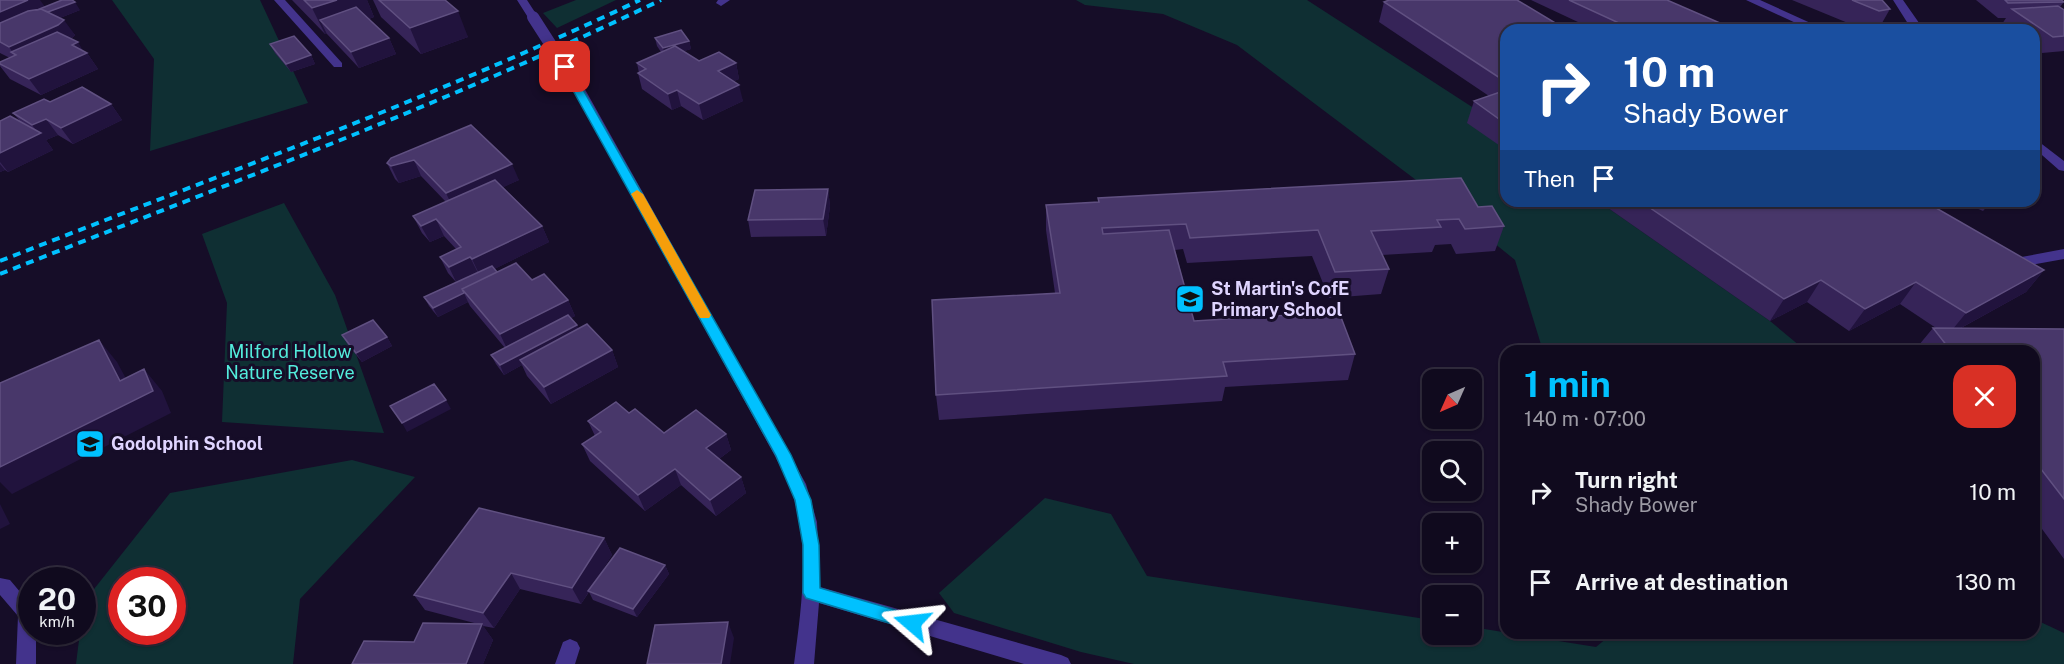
<!DOCTYPE html>
<html lang="en">
<head>
<meta charset="utf-8">
<style>
	body { margin:0; font-family:"Public Sans",sans-serif; background:#1e182b; color:#f1f3f6; height:100vh; display:flex; flex-direction:column; font-size:22px; white-space:nowrap }
	* { box-sizing:border-box; margin:0 }
	p { font-size:20px; color:#9c9aa4 }
	.icon { flex:none; width:33px; height:33px; fill:none; stroke:currentColor; stroke-width:2; stroke-linecap:round; stroke-linejoin:round }
	.map { position:relative; flex:1; overflow:hidden }
	.drawer { position:absolute; left:1500px; top:345px; width:540px; height:294px; display:flex; flex-direction:column; background:#100a1e; border-radius:18px; box-shadow:0 2px 4px #0004,0 0 0 2px #302b3c }
	.drawer>* { flex:none }
	.banner { position:absolute; left:1500px; top:24px; width:540px; height:183px; border-radius:18px; box-shadow:0 2px 4px #0004,0 0 0 2px #302b3c; background:#1a4fa0; color:#fff; overflow:hidden }
	.needle { width:39px; rotate:225deg }
	.buttons { position:absolute; left:1422px; top:369px; display:grid; gap:12px }
	.buttons a { display:grid; place-items:center; width:60px; height:60px; border-radius:12px; background:#100a1e; box-shadow:0 2px 4px #0004,0 0 0 2px #302b3c; font-size:30px }
	.speed { position:absolute; left:18px; top:567px; display:flex; gap:12px; font-size:30px; font-weight:700; text-align:center }
	.speed>* { display:grid; place-content:center; width:78px; height:78px; border-radius:50%; background:#100a1e; box-shadow:0 2px 4px #0004,0 0 0 2px #302b3c; line-height:1 }
	.speed small { font-size:15px; font-weight:400 }
	.speed .limit { border:9px solid #d22; background:#fff; color:#111 }
	.pin { position:absolute; display:grid; place-items:center; width:51px; height:51px; color:#fff; margin:-26px; border-radius:12px; box-shadow:0 3px 9px #0006 }
	.me { position:absolute; width:66px; margin:-33px; rotate:287deg; stroke-linejoin:round; filter:drop-shadow(0 0 4px #0008) }
	.turn { display:flex; align-items:center; gap:21px; height:126px; padding:0 24px; font-size:27px }
	.turn .icon { width:78px; height:78px; stroke-width:2.5 }
	.turn b { display:block; font-size:42px; line-height:51px }
	.then { display:flex; align-items:center; height:57px; padding:0 24px; background:#0003; gap:12px; font-size:22px }
	.round { display:grid; place-items:center; flex:none; width:63px; height:63px; border-radius:18px; background:#1e182b }
	.overview { display:flex; align-items:center; justify-content:space-between; height:102px; padding:0 24px }
	h1 { font-size:36px; font-weight:700; line-height:45px; color:#00c1ff }
	ul { padding:0; list-style:none }
	li { display:flex; align-items:center; gap:18px; height:90px; padding:0 24px }
	li div { flex:1 }
	li b { display:block; font-size:22px }
	li em { font-style:normal }
	.map>svg:first-child { display:block }
	.green { fill:#0f2f33; fill-rule:evenodd }
	.lines { fill:none; stroke-linecap:round; stroke-linejoin:round }
	.minor { fill:#43338c; fill-rule:evenodd }
	.rail { stroke:#00c1ff; stroke-width:4; stroke-dasharray:8 6; stroke-linecap:butt }
	.minor-bridge { stroke:#43338c; stroke-width:12 }
	.wall { fill:#362458 }
	.shaded-wall { fill:#21133d }
	.building { fill:#48376a; stroke:#605081; stroke-width:1.5 }
	.route { fill:#00c1ff; stroke:#007da6; stroke-width:1.5 }
	.slow { fill:#f59e0b }
	.labels { text-anchor:middle; stroke-width:6; stroke-linejoin:round; paint-order:stroke }
	.poi-label { font-size:18px; font-weight:bold; fill:#dfd4ff; stroke:#160d28; text-anchor:start }
	.park-label { font-size:18px; fill:#53ecdc; stroke:#160d28 }
</style>
</head>
<body>
<div class="map">
<svg width="2064" height="664" viewBox="0 0 2064 664">
	<rect width="100%" height="100%" fill="#160d28"/>
	<!-- green -->
	<path class="green" d="M112 0H260L308 103 150 151 154 59Z
		M576 0H616L557 28 543 13Z
		M1076 0H1307L1486 116 1506 150V201H1598L1770 321 1806 351H1543L1515 260 1420 183 1237 45 1163 14 1085 5Z
		M284 203 335 295 384 433 222 422 227 303 202 234Z
		M352 460 415 477 300 599 293 664H76L80 632H82L83 603 170 493ZM122 580H172V632H122Z
		M1045 498 1111 514 1147 576 1432 620V634H1472V627L1596 647 1613 633H2034V619L2064 633V664H1134L1081 652 954 613 939 593Z"/>
	<g class="lines">
		<!-- minor -->
		<path class="minor" d="M274 0H285L342 63V67H334Z
			M517 0H527L538 17 537 19H529Z
			M718 0H730L721 6 716 3Z
			M1746 0H1760L1826 30H1811Z
			M1893 0H1903L1924 30H1912Z
			M576 80 582 84 806 484 817 522 820 587 1061 655 1068 658 1071 664H1024L819 603 814 664H794C801 610 810 551 794 499 790 484 782 470 775 456L570 84Z
			M2034 138 2064 161V171L2059 170 2034 148Z
			M2064 249V259L2014 268 2001 260 2008 255 2016 258Z
			M0 578 10 580 32 606V632H36V664H16L18 616 0 595Z
			M570 639 577 642 580 648 575 664H555L563 642Z"/>
		<!-- rail -->
		<path class="rail" d="M0 261C214 177 432 99 640 0
			M0 274C222 186 446 104 661 0"/>
		<!-- minor-bridge -->
		<path class="minor-bridge" d="M533 17 576 84"/>
	</g>
	<!-- wall -->
	<path class="wall" d="M0 0 45 7 80 10 60 18 75 35 71 39 83 51 87 53 98 69 41 95 10 79 0 66V62L10 58 0 53Z
		M292 0H367L374 17 369 19 389 38 396 54 359 68 327 34H325Z
		M373 0H445L468 37 421 54 381 17Z
		M1531 0H1667L1736 30H1595Z
		M1792 0H1882L1890 9 1878 30H1865Z
		M1976 0H2061L2064 2 2060 7 2064 10V51L2042 53 2034 47V30H2010L2002 24 2006 18H1998Z
		M1384 2 1506 30V150L1467 123 1474 101 1489 96 1379 22Z
		M655 38 689 41 691 49 684 51 699 61 736 63 739 79 734 81 743 101 703 120 681 106 672 110 642 89 638 73H639L637 63 661 52 657 46Z
		M270 44 311 55 315 64 291 72 275 53Z
		M50 102 111 104 122 120 73 144 58 135 46 140 53 150 8 172 5 170 0 172V121L19 120 13 113Z
		M471 125 519 180 503 187 542 226 549 242 494 269 497 272 532 280 568 300 575 316 571 318 579 329 612 350 618 367 551 404 527 376 522 365 504 375 496 364 491 355 505 348 470 306 468 302 438 317 429 306 424 297 456 282 448 273 440 257 456 249 444 236 430 242 422 233 413 216 446 202 421 176 399 183 395 179 387 163Z
		M828 189 830 206 826 236 751 237 748 220Z
		M1098 198 1478 207 1504 226 1495 251 1456 254 1451 244 1435 245 1432 252 1382 255 1389 269 1381 294 1329 298 1312 256 1187 263 1183 249 1175 250 1194 321 1355 354 1348 380 1225 387 1222 401 939 420 936 395 1055 293 1046 230V205L1098 202Z
		M1598 201H1924L2044 270 2026 292 1961 328 2064 329V559L2034 518V351H1914L1933 328H1936L1900 304 1849 331 1807 302 1770 321Z
		M1960 201H1992L1983 211Z
		M342 335 387 337 392 346 362 362 348 345Z
		M629 413 664 433 726 434 731 450 719 459 741 477 746 493 716 516 681 485 645 511 590 461 582 444 595 436 588 421Z
		M604 538 612 555 593 584 665 565 669 574 637 617 593 600 589 592 581 604 520 589 494 628 483 626 493 640 483 664H352L414 642 478 624 425 610 414 595Z"/>
	<!-- shaded-wall -->
	<path class="shaded-wall" d="M28 0H40L48 11 0 29V12Z
		M337 0H367L374 17 332 32 320 20 327 34H325L312 8Z
		M75 2 80 10 50 22 44 14Z
		M458 11 468 37 421 54 410 28Z
		M64 20 75 35 69 41 16 55 14 54 9 47Z
		M389 38 396 54 359 68 351 52Z
		M689 41 691 49 665 57 663 48Z
		M78 42 85 54 87 53 98 69 41 95 29 79 72 45Z
		M311 55 315 64 291 72 286 64Z
		M736 63 739 79 722 87 718 71Z
		M739 85 743 101 703 120 699 104Z
		M677 90 681 106 672 110 668 94Z
		M111 104 122 120 73 144 61 128Z
		M46 119 58 135 46 140 53 150 8 172 0 162V153L39 134 32 125Z
		M414 160 421 176 399 183 391 166Z
		M0 164 5 170 0 172Z
		M512 164 519 180 454 210 446 193Z
		M828 189 830 206 826 236 823 219Z
		M436 219 444 236 430 242 421 226Z
		M542 226 549 242 480 276 472 259Z
		M470 257 478 273 457 284 449 267Z
		M2044 270 2026 292 1948 335 1966 313Z
		M1821 280 1807 302 1770 321 1784 299Z
		M1916 282 1900 304 1849 331 1865 309Z
		M464 293 468 302 438 317 433 308Z
		M568 300 575 316 508 351 500 334Z
		M577 325 581 334 520 360 522 365 504 375 500 365Z
		M387 337 392 346 362 362 356 353Z
		M99 340 117 362 137 399 144 369 162 391 171 413 12 494 0 482V467L120 381Z
		M612 350 618 367 551 404 544 387Z
		M446 400 451 409 407 432 402 423Z
		M726 434 731 450 712 464 706 448Z
		M675 469 681 485 645 511 638 495Z
		M741 477 746 493 716 516 710 500Z
		M0 504 10 524 0 529Z
		M604 538 612 555 581 604 572 588Z
		M665 565 669 574 637 617 633 609Z
		M511 573 520 589 494 628 483 613Z
		M728 622 734 638 730 664H721Z
		M482 624 493 640 483 664H466Z"/>
	<!-- building -->
	<path class="building" d="M0 0H28L0 12Z
		M62 0H72L75 2 48 12 41 9 37 10Z
		M304 0H337L312 8Z
		M379 0H445L458 11 410 28Z
		M1389 0H1517L1567 30H1506V82L1384 2Z
		M1569 0H1667L1736 30H1634Z
		M1852 0H1882L1890 9 1879 11Z
		M2005 0H2061L2064 2 2008 3Z
		M2058 6 2064 10V36L2053 37 2012 9Z
		M356 7 389 38 351 52 320 20Z
		M41 9 64 20 58 25 9 47 0 42V23L28 11Z
		M1794 27 1801 30H1790Z
		M681 30 689 41 663 48 655 38Z
		M57 32 78 42 72 45 87 53 29 79 0 64V62L16 55 11 52Z
		M294 36 311 55 286 64 270 44Z
		M675 46 699 61 719 52 736 63 718 71 739 85 699 104 677 90 668 94 638 73 646 69 637 63Z
		M82 87 111 104 61 128 46 119 32 125 13 113 44 99 50 102Z
		M1506 90V124L1474 101Z
		M10 116 41 133 0 153V121Z
		M471 125 512 164 446 193 414 160 391 166 387 163 391 158Z
		M1461 178 1478 207 1492 206 1504 226 1465 229 1459 219 1437 220 1441 227 1371 231 1389 269 1335 272 1318 230 1190 238 1186 224 1102 228 1103 234 1169 230 1194 321 1339 312 1355 354 1223 362 1227 376 936 395 932 300 1060 293 1046 205 1099 202 1098 198Z
		M495 180 542 226 472 259 470 257 449 267 440 257 461 247 436 219 421 226 413 216Z
		M828 189 823 219 748 220 755 190Z
		M1640 201H1924L2044 270 1966 313 1916 282 1865 309 1821 280 1784 299Z
		M516 263 532 280 544 274 568 300 500 334 462 289Z
		M492 266 497 272 462 289 464 293 433 308 424 297Z
		M568 315 577 325 500 365 491 355Z
		M373 320 387 337 356 353 342 335Z
		M587 324 612 350 544 387 520 360Z
		M1933 328 2064 329V499L2034 460V351H1951Z
		M99 340 120 381 144 369 153 391 0 467V383Z
		M434 384 446 400 402 423 390 406Z
		M616 402 629 413 635 409 664 433 696 410 726 434 706 448 741 477 710 500 675 469 638 495 582 444 601 432 588 421Z
		M479 508 604 538 572 588 511 573 483 613 414 595Z
		M620 548 665 565 633 609 588 591Z
		M728 622 721 664H647L655 625Z
		M423 623 482 624 466 664H352L364 641 414 642Z"/>
	<!-- route -->
	<path class="route" d="M565 64 570 67 791 455 811 500 819 545 820 588 919 617 921 623 919 628 912 630 806 598 803 593V545L795 500 776 456 560 67Z"/>
	<!-- slow -->
	<path class="slow" d="M637 190 643 194 711 315 709 318H700L698 315 631 194Z"/>
	<!-- icons -->
	<defs>
		<g id="school-square" transform="scale(1.5)"><rect x="-9" y="-9" width="18" height="18" rx="4" fill="#00c1ff" stroke="#160d28"/><path d="M0-5L7-2L0 1L-7-2ZM-4 1L0 2.5L4 1V4Q0 6-4 4Z" fill="#111"/></g>
	</defs>
	<g fill-rule="evenodd">
		<use href="#school-square" x="1190" y="299"/>
		<use href="#school-square" x="90" y="444"/>
	</g>
	<g class="labels">
		<!-- poi labels -->
		<g class="poi-label">
			<text x="1211" y="295">St Martin's CofE<tspan x="1211" dy="21">Primary School</tspan></text>
			<text x="111" y="450">Godolphin School</text>
		</g>
		<!-- park labels -->
		<g class="park-label">
			<text x="290" y="358">Milford Hollow<tspan x="290" dy="21">Nature Reserve</tspan></text>
		</g>
	</g>
</svg>
<div class="buttons">
<a><svg class="needle" viewBox="-14 -14 28 28"><path d="M0-13l5 13h-10z" fill="#e53935"/><path d="M0 13l5-13h-10z" fill="#9c9aa4"/></svg></a>
<a><svg class="icon" aria-label="search" viewBox="0 0 24 24"><circle cx="10" cy="10" r="6"/><path d="M15 15l6 6"/></svg></a>
<a>+</a>
<a>−</a>
</div>
<div class="speed"><div>20<small>km/h</small></div><div class="limit">30</div></div>
<div class="pin" style="left:565px;top:67px;background:#d93025"><svg class="icon" aria-label="arrive" viewBox="0 0 24 24"><path d="M6 21V4h12l-3 4 3 4H6"/></svg></div>
<svg class="me" style="left:912px;top:623px" viewBox="-20 -20 40 40"><path d="M0-17L14 15 0 8-14 15z" fill="#00c1ff" stroke="#fff" stroke-width="4"/></svg>
<div class="banner">
<div class="turn"><svg class="icon" aria-label="right" viewBox="0 0 24 24"><path d="M7 20v-9h11M14 6l5 5-5 5"/></svg><div><b>10 m</b>Shady Bower</div></div>
<div class="then">Then<svg class="icon" aria-label="arrive" viewBox="0 0 24 24"><path d="M6 21V4h12l-3 4 3 4H6"/></svg></div>
</div>
<section class="drawer">
<div class="overview"><div><h1>1 min</h1><p>140 m · 07:00</p></div><a class="round" style="background:#d93025;color:#fff"><svg class="icon" aria-label="close" viewBox="0 0 24 24"><path d="M6 6l12 12M18 6L6 18"/></svg></a></div>
<ul>
<li><svg class="icon" aria-label="right" viewBox="0 0 24 24"><path d="M7 20v-9h11M14 6l5 5-5 5"/></svg><div><b>Turn right</b><p>Shady Bower</p></div><em>10 m</em></li>
<li><svg class="icon" aria-label="arrive" viewBox="0 0 24 24"><path d="M6 21V4h12l-3 4 3 4H6"/></svg><div><b>Arrive at destination</b></div><em>130 m</em></li>
</ul>
</section>
</div>
</body>
</html>
